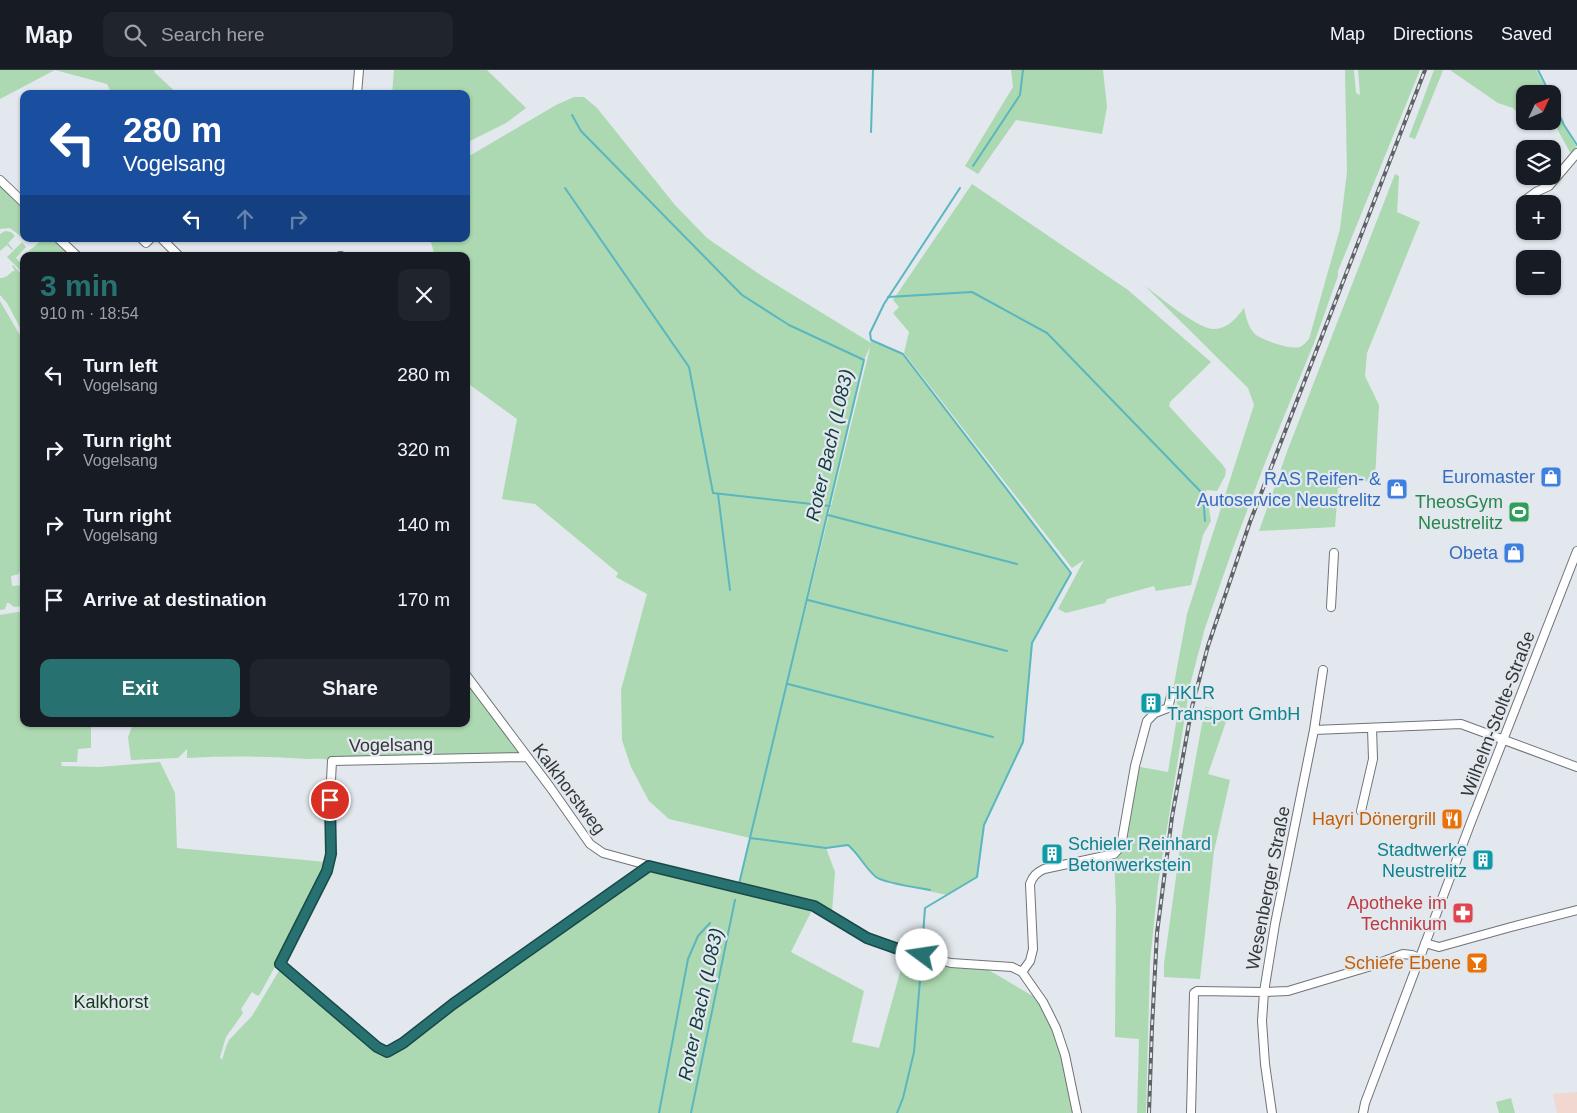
<!DOCTYPE html>
<html lang="en">
<head>
<meta charset="utf-8">
<style>
	body { margin:0; font-family:Arial,sans-serif; background:#20242c; color:#f1f3f6; height:100vh; display:flex; flex-direction:column; font-size:19px; white-space:nowrap }
	* { box-sizing:border-box; margin:0 }
	p { font-size:16px; color:#9ea1a6 }
	.icon { flex:none; width:28px; height:28px; fill:none; stroke:currentColor; stroke-width:2; stroke-linecap:round; stroke-linejoin:round }
	.map { position:relative; flex:1; overflow:hidden }
	.sheet { position:absolute; left:20px; top:182px; width:450px; height:475px; display:flex; flex-direction:column; background:#171b24; border-radius:10px; box-shadow:0 1px 4px #0004 }
	.sheet>* { flex:none }
	.guide { position:absolute; left:20px; top:20px; width:450px; height:152px; border-radius:10px; box-shadow:0 1px 4px #0004; background:#1a4fa0; color:#fff; overflow:hidden }
	.needle { width:32px; rotate:46deg }
	.controls { position:absolute; left:1516px; top:15px; display:grid; gap:10px }
	.controls a { display:grid; place-items:center; width:45px; height:45px; border-radius:10px; background:#171b24; box-shadow:0 1px 4px #0004; font-size:25px }
	.pin { position:absolute; display:grid; place-items:center; width:42px; height:42px; color:#fff; margin:-21px; border:2px solid #fff; border-radius:50%; box-shadow:0 1px 5px #0007 }
	.me { position:absolute; width:55px; margin:-28px; rotate:284deg; stroke-linejoin:round; filter:drop-shadow(0 0 4px #0008) }
	.turn { display:flex; align-items:center; gap:18px; height:105px; padding:0 20px; font-size:22px }
	.turn .icon { width:65px; height:65px; stroke-width:2.5 }
	.turn b { display:block; font-size:35px; line-height:42px }
	.lanes { display:flex; align-items:center; height:48px; padding:0 20px; background:#0003; justify-content:center; gap:25px; direction:ltr }
	.lanes .off { opacity:.35 }
	.round { display:grid; place-items:center; flex:none; width:52px; height:52px; border-radius:10px; background:#20242c }
	.head { display:flex; align-items:center; justify-content:space-between; height:85px; padding:0 20px }
	h1 { font-size:30px; font-weight:700; line-height:38px; color:#277170 }
	.action { display:flex; gap:10px; margin-top:auto; padding:10px 20px }
	.action a { flex:1; height:58px; border-radius:10px; background:#277170; color:#fff; font-size:20px; font-weight:700; line-height:58px; text-align:center }
	.action a+a { background:#20242c; color:#f1f3f6 }
	ul { padding:0; list-style:none }
	li { display:flex; align-items:center; gap:15px; height:75px; padding:0 20px }
	li div { flex:1 }
	li b { display:block; font-size:19px }
	li em { font-style:normal }
	header { display:flex; align-items:center; gap:30px; box-sizing:border-box; height:70px; padding:0 25px; background:#171b24; border-bottom:1px solid #363941 }
	header strong { font-size:24px }
	nav { display:flex; gap:28px; margin-inline-start:auto; font-size:18px }
	.search { width:350px; height:45px; background:#20242c; display:flex; align-items:center; gap:12px; box-sizing:border-box; padding:0 18px; border-radius:10px; color:#9ea1a6; font-size:19px }
	.map>svg:first-child { display:block }
	.education { fill:#f0d7d0 }
	.green { fill:#acd9b1; fill-rule:evenodd }
	.lines { fill:none; stroke-linecap:round; stroke-linejoin:round }
	.stream { stroke:#5ab6bf; stroke-width:2 }
	.minor-casing { stroke:#6f7478; stroke-width:10 }
	.minor { stroke:#fff; stroke-width:8 }
	.rail-casing { stroke:#5f6365; stroke-width:4 }
	.rail { stroke:#e2e8ed; stroke-width:2; stroke-dasharray:5.5; stroke-linecap:butt }
	.route-casing { stroke:#194949; stroke-width:12 }
	.route { stroke:#277170; stroke-width:9 }
	.labels { text-anchor:middle; stroke-width:4.5; stroke-linejoin:round; paint-order:stroke }
	.shop-label { font-size:18px; fill:#366cbe; stroke:#e2e8ed; text-anchor:end }
	.leisure-label { font-size:18px; fill:#27864d; stroke:#e2e8ed; text-anchor:end }
	.culture-label { font-size:18px; fill:#0d838f; stroke:#e2e8ed; text-anchor:start }
	.street-label { font-size:18px; fill:#343738; stroke:#e2e8ed }
	.food-label { font-size:18px; fill:#c56008; stroke:#e2e8ed; text-anchor:end }
	.health-label { font-size:18px; fill:#be3a42; stroke:#e2e8ed; text-anchor:end }
	.park-label { font-size:18px; fill:#123a1b; stroke:#e2e8ed }
	.water-label { font-size:19px; font-style:italic; fill:#123e42; stroke:#e2e8ed }
</style>
</head>
<body>
<header>
<strong>Map</strong>
<div class="search"><svg class="icon" aria-label="search" viewBox="0 0 24 24"><circle cx="10" cy="10" r="6"/><path d="M15 15l6 6"/></svg>Search here</div>
<nav><a>Map</a><a>Directions</a><a>Saved</a></nav>
</header>
<div class="map">
<svg width="1577" height="1043" viewBox="0 0 1577 1043">
	<rect width="100%" height="100%" fill="#e2e8ed"/>
	<!-- education -->
	<path class="education" d="M1577 1022V1043H1557L1553 1024Z"/>
	<!-- green -->
	<path class="green" d="M0 0H155L154 2 178 24H112L107 14 55 0 0 29Z
		M394 0H487L526 38 506 53 466 73V24H392Z
		M1011 0H1103L1107 37 1102 64 1016 50 978 104 965 96 1013 17Z
		M1345 0H1354L1356 23 1360 25 1358 0H1420L1338 201V206L1314 273 1265 393 1233 478 1205 558 1190 615 1158 814 1150 892 1146 1043H1137L1139 969 1115 967 1116 838 1114 784 1119 780 1135 696 1168 702 1178 641 1174 614 1187 544 1254 335 1248 318 1145 216C1159 226 1196 258 1213 259 1226 260 1237 248 1244 238 1246 247 1248 257 1255 264 1261 270 1292 280 1300 277 1304 275 1306 272 1309 269L1340 159 1347 102Z
		M1434 0H1443L1440 8 1415 69 1409 67Z
		M1450 0H1536L1549 24H1525V51H1543L1527 54 1513 38 1498 33Z
		M574 27H584L597 38 675 135 707 168 762 206 871 273V270L903 284 1071 503 1032 573 1023 672 984 755 977 807 947 825 879 810C867 799 860 785 848 775L826 778 835 802 832 842 811 829 739 814 750 768 669 749 649 731 631 697 622 670 621 620 647 524 616 507 618 503 535 434 502 429 517 349 466 312V186H435L430 169H466V88L556 35ZM870 277V278L785 623 864 290Z
		M1553 31 1564 56 1577 78V80L1571 84 1556 57 1547 51H1552Z
		M1395 104 1399 106 1397 142 1420 152 1367 283 1365 306 1379 335 1375 409 1338 418 1335 457 1259 461 1288 379Z
		M0 114 24 138V169L10 158 0 159Z
		M972 114 1128 220 1211 292 1170 332 1169 336 1222 394 1226 400 1225 406 1217 421 1206 420 1211 451 1203 465 1191 515 1156 521 1154 516 1107 529 1105 533 1066 543 1058 539 1084 490 1072 498 904 283 909 262 893 243 899 237 893 230Z
		M5 161 11 162 15 166 8 173 13 179 12 180 7 175 0 181V164Z
		M43 169H54L71 186H24V189L23 186Z
		M22 172 26 177 16 188 24 197V204L7 187Z
		M13 195 24 207V265L7 233 0 225V208H4L5 206 6 207 13 201H15L12 196Z
		M0 231 24 272V501L19 502V504L11 506 12 516 24 515V536L14 537 9 533H7L5 539 0 540Z
		M24 541V654H91V678L78 679 77 692H61L62 696 99 697 160 692 175 723 177 778 326 792 324 799 295 860 260 924 258 926 252 922 241 939 243 943 226 967 220 987 222 990 226 977 229 970 252 946 280 899 284 900 389 988 456 939 505 899 649 796 814 836 791 882 864 921 852 972 879 978 906 881 980 895 1043 932 1050 944 1077 1043H0V545Z
		M466 605 526 687 332 691C324 688 318 689 309 689 269 686 228 686 187 688V679L178 688 131 690 128 667 133 654H466Z
		M1205 637 1230 640 1208 704 1230 710 1214 781 1200 909 1164 907V894L1182 764Z
		M1511 1028 1515 1043H1499L1496 1032Z"/>
	<g class="lines">
		<!-- stream -->
		<path class="stream" d="M1538 0 1550 24
			M1552 29 1564 55 1577 75
			M572 45 581 61 742 225 789 255 864 290 739 814
			M871 62 873 0
			M973 96 1020 25 1023 0
			M565 118 689 297 713 423 830 436
			M888 227 972 222 1047 263 1203 424 1205 451
			M718 424 730 520
			M828 445 1017 494
			M808 530 1007 581
			M788 614 993 667
			M750 768 826 778 848 775C859 784 865 798 876 807 884 813 919 818 930 820
			M922 878 925 838 977 807 984 755 1023 672 1032 573 1071 503 903 284 871 270 870 263 884 234 960 118
			M659 1043 688 889 698 866 710 853
			M691 1043 735 830
			M897 1043 903 1028 914 982 921 898"/>
		<!-- minor casing -->
		<g class="minor-casing">
			<path id="minor" d="M357 24 359 0
				M0 110 24 133
				M1524 131 1536 122 1549 116 1577 83
				M59 169 77 186
				M142 169 146 173 150 169
				M162 169 179 186
				M340 186H341
				M1331 537 1334 483
				M466 605 550 717 590 774 603 783 680 804 814 836 867 867 901 880 951 893 1012 897 1022 902 1043 932 1056 958 1065 985 1077 1043
				M1314 660 1461 654 1577 697
				M526 687 332 691 330 730 331 784 327 801 280 894 377 977 387 982 403 973 453 934 649 796
				M1361 741 1373 689 1372 658
				M1425 873 1439 877 1511 857 1577 840
				M1022 902 1030 891 1033 879 1030 814C1033 806 1036 803 1044 799L1114 784 1121 776 1135 696 1147 651 1155 643 1168 638 1172 622
				M1191 1043 1194 923 1197 921 1264 922 1288 921 1368 897 1403 884 1412 885 1419 888
				M1272 1043 1265 994 1262 951 1264 922 1275 854 1314 660 1323 600
				M1363 1043 1365 1033 1471 752 1577 481"/>
		</g>
		<!-- minor -->
		<use href="#minor" class="minor"/>
		<!-- rail casing -->
		<g class="rail-casing">
			<path id="rail" d="M1149 1043 1152 957 1157 863 1172 747 1192 637 1208 576 1250 452 1425 0"/>
		</g>
		<!-- rail -->
		<use href="#rail" class="rail"/>
	</g>
	<g class="lines">
		<!-- route casing -->
		<g class="route-casing">
			<path id="route" d="M330 730 331 784 327 801 280 894 377 977 387 982 403 973 453 934 649 796 814 836 867 868 901 880 922 885"/>
		</g>
		<!-- route -->
		<use href="#route" class="route"/>
	</g>
	<!-- icons -->
	<defs>
		<g id="shop-square" transform="scale(1.125)"><rect x="-9" y="-9" width="18" height="18" rx="4" fill="#3f7fe0" stroke="#e2e8ed"/><path d="M-5-2.5h2.3a2.7 3.5 0 0 1 5.4 0H5L5.5 6h-11ZM-1.5-2.5h3a1.5 2.3 0 0 0-3 0Z" fill="#fff"/></g>
		<g id="stadium-square" transform="scale(1.125)"><rect x="-9" y="-9" width="18" height="18" rx="4" fill="#2e9e5b" stroke="#e2e8ed"/><path d="M0-5a6.5 5 0 1 0 0 10a6.5 5 0 1 0 0-10ZM-3.5-1.8h7v3.6h-7Z" fill="#fff"/></g>
		<g id="building-square" transform="scale(1.125)"><rect x="-9" y="-9" width="18" height="18" rx="4" fill="#0f9aa8" stroke="#e2e8ed"/><path d="M-4-6H4V6H1V3H-1V6H-4ZM-2.5-4.3h1.7v1.8h-1.7ZM.8-4.3h1.7v1.8H.8ZM-2.5-1h1.7V.8h-1.7ZM.8-1h1.7V.8H.8Z" fill="#fff"/></g>
		<g id="restaurant-square" transform="scale(1.125)"><rect x="-9" y="-9" width="18" height="18" rx="4" fill="#e8710a" stroke="#e2e8ed"/><path d="M-5-6h1v4h1v-4h1v4h1v-4h1v5L-1.5 .5V6h-2V.5L-5-1ZM5-6V6H3V1.5H1.5Q1.5-4 5-6Z" fill="#fff"/></g>
		<g id="pharmacy-square" transform="scale(1.125)"><rect x="-9" y="-9" width="18" height="18" rx="4" fill="#e0444e" stroke="#e2e8ed"/><path d="M-2-6h4v4h4v4h-4v4h-4v-4h-4v-4h4Z" fill="#fff"/></g>
		<g id="bar-square" transform="scale(1.125)"><rect x="-9" y="-9" width="18" height="18" rx="4" fill="#e8710a" stroke="#e2e8ed"/><path d="M-6-5H6L.8 .8V4.5H3.5V6h-7V4.5H-.8V.8Z" fill="#fff"/></g>
	</defs>
	<g fill-rule="evenodd">
		<use href="#shop-square" x="1551" y="407"/>
		<use href="#shop-square" x="1397" y="419"/>
		<use href="#stadium-square" x="1519" y="442"/>
		<use href="#shop-square" x="1514" y="483"/>
		<use href="#building-square" x="1151" y="633"/>
		<use href="#restaurant-square" x="1452" y="749"/>
		<use href="#building-square" x="1052" y="784"/>
		<use href="#building-square" x="1483" y="790"/>
		<use href="#pharmacy-square" x="1463" y="843"/>
		<use href="#bar-square" x="1477" y="893"/>
	</g>
	<g class="labels">
		<!-- shop labels -->
		<g class="shop-label">
			<text x="1535" y="413">Euromaster</text>
			<text x="1381" y="415">RAS Reifen- &amp;<tspan x="1381" dy="21">Autoservice Neustrelitz</tspan></text>
			<text x="1498" y="489">Obeta</text>
		</g>
		<!-- leisure labels -->
		<g class="leisure-label">
			<text x="1503" y="438">TheosGym<tspan x="1503" dy="21">Neustrelitz</tspan></text>
		</g>
		<!-- culture labels -->
		<g class="culture-label">
			<text x="1167" y="629">HKLR<tspan x="1167" dy="21">Transport GmbH</tspan></text>
			<text x="1068" y="780">Schieler Reinhard<tspan x="1068" dy="21">Betonwerkstein</tspan></text>
			<text x="1467" y="786" text-anchor="end">Stadtwerke<tspan x="1467" dy="21">Neustrelitz</tspan></text>
		</g>
		<!-- street labels -->
		<g class="street-label">
			<text transform="translate(1498 644) rotate(-69)" y="6">Wilhelm-Stolte-Straße</text>
			<text transform="translate(391 675) rotate(-1)" y="6">Vogelsang</text>
			<text transform="translate(569 719) rotate(53)" y="6">Kalkhorstweg</text>
			<text transform="translate(1268 818) rotate(-79)" y="6">Wesenberger Straße</text>
		</g>
		<!-- food labels -->
		<g class="food-label">
			<text x="1436" y="755">Hayri Dönergrill</text>
			<text x="1461" y="899">Schiefe Ebene</text>
		</g>
		<!-- health labels -->
		<g class="health-label">
			<text x="1447" y="839">Apotheke im<tspan x="1447" dy="21">Technikum</tspan></text>
		</g>
		<!-- park labels -->
		<g class="park-label">
			<text x="111" y="938">Kalkhorst</text>
		</g>
		<!-- water labels -->
		<g class="water-label">
			<text transform="translate(829 375) rotate(-77)" y="7">Roter Bach (L083)</text>
			<text transform="translate(700 934) rotate(-78)" y="7">Roter Bach (L083)</text>
		</g>
	</g>
</svg>
<div class="controls">
<a><svg class="needle" viewBox="-14 -14 28 28"><path d="M0-13l5 13h-10z" fill="#e53935"/><path d="M0 13l5-13h-10z" fill="#9ea1a6"/></svg></a>
<a><svg class="icon" aria-label="layers" viewBox="0 0 24 24"><path d="M12 4l9 5-9 5-9-5zM3 14l9 5 9-5"/></svg></a>
<a>+</a>
<a>−</a>
</div>
<div class="pin" style="left:330px;top:730px;background:#d93025"><svg class="icon" aria-label="arrive" viewBox="0 0 24 24"><path d="M6 21V4h12l-3 4 3 4H6"/></svg></div>
<svg class="me" style="left:922px;top:885px" viewBox="-20 -20 40 40"><circle r="19" fill="#fff"/><path d="M0-13L10 11 0 6-10 11z" fill="#277170"/></svg>
<div class="guide">
<div class="turn"><svg class="icon" aria-label="left" viewBox="0 0 24 24"><path d="M17 20v-9H6M10 6l-5 5 5 5"/></svg><div><b>280 m</b>Vogelsang</div></div>
<div class="lanes"><svg class="icon" aria-label="left" viewBox="0 0 24 24"><path d="M17 20v-9H6M10 6l-5 5 5 5"/></svg><svg class="icon off" aria-label="ahead" viewBox="0 0 24 24"><path d="M12 20V5M6 11l6-6 6 6"/></svg><svg class="icon off" aria-label="right" viewBox="0 0 24 24"><path d="M7 20v-9h11M14 6l5 5-5 5"/></svg></div>
</div>
<section class="sheet">
<div class="head"><div><h1>3 min</h1><p>910 m · 18:54</p></div><a class="round"><svg class="icon" aria-label="close" viewBox="0 0 24 24"><path d="M6 6l12 12M18 6L6 18"/></svg></a></div>
<ul>
<li><svg class="icon" aria-label="left" viewBox="0 0 24 24"><path d="M17 20v-9H6M10 6l-5 5 5 5"/></svg><div><b>Turn left</b><p>Vogelsang</p></div><em>280 m</em></li>
<li><svg class="icon" aria-label="right" viewBox="0 0 24 24"><path d="M7 20v-9h11M14 6l5 5-5 5"/></svg><div><b>Turn right</b><p>Vogelsang</p></div><em>320 m</em></li>
<li><svg class="icon" aria-label="right" viewBox="0 0 24 24"><path d="M7 20v-9h11M14 6l5 5-5 5"/></svg><div><b>Turn right</b><p>Vogelsang</p></div><em>140 m</em></li>
<li><svg class="icon" aria-label="arrive" viewBox="0 0 24 24"><path d="M6 21V4h12l-3 4 3 4H6"/></svg><div><b>Arrive at destination</b></div><em>170 m</em></li>
</ul>
<div class="action"><a>Exit</a><a>Share</a></div>
</section>
</div>
</body>
</html>
